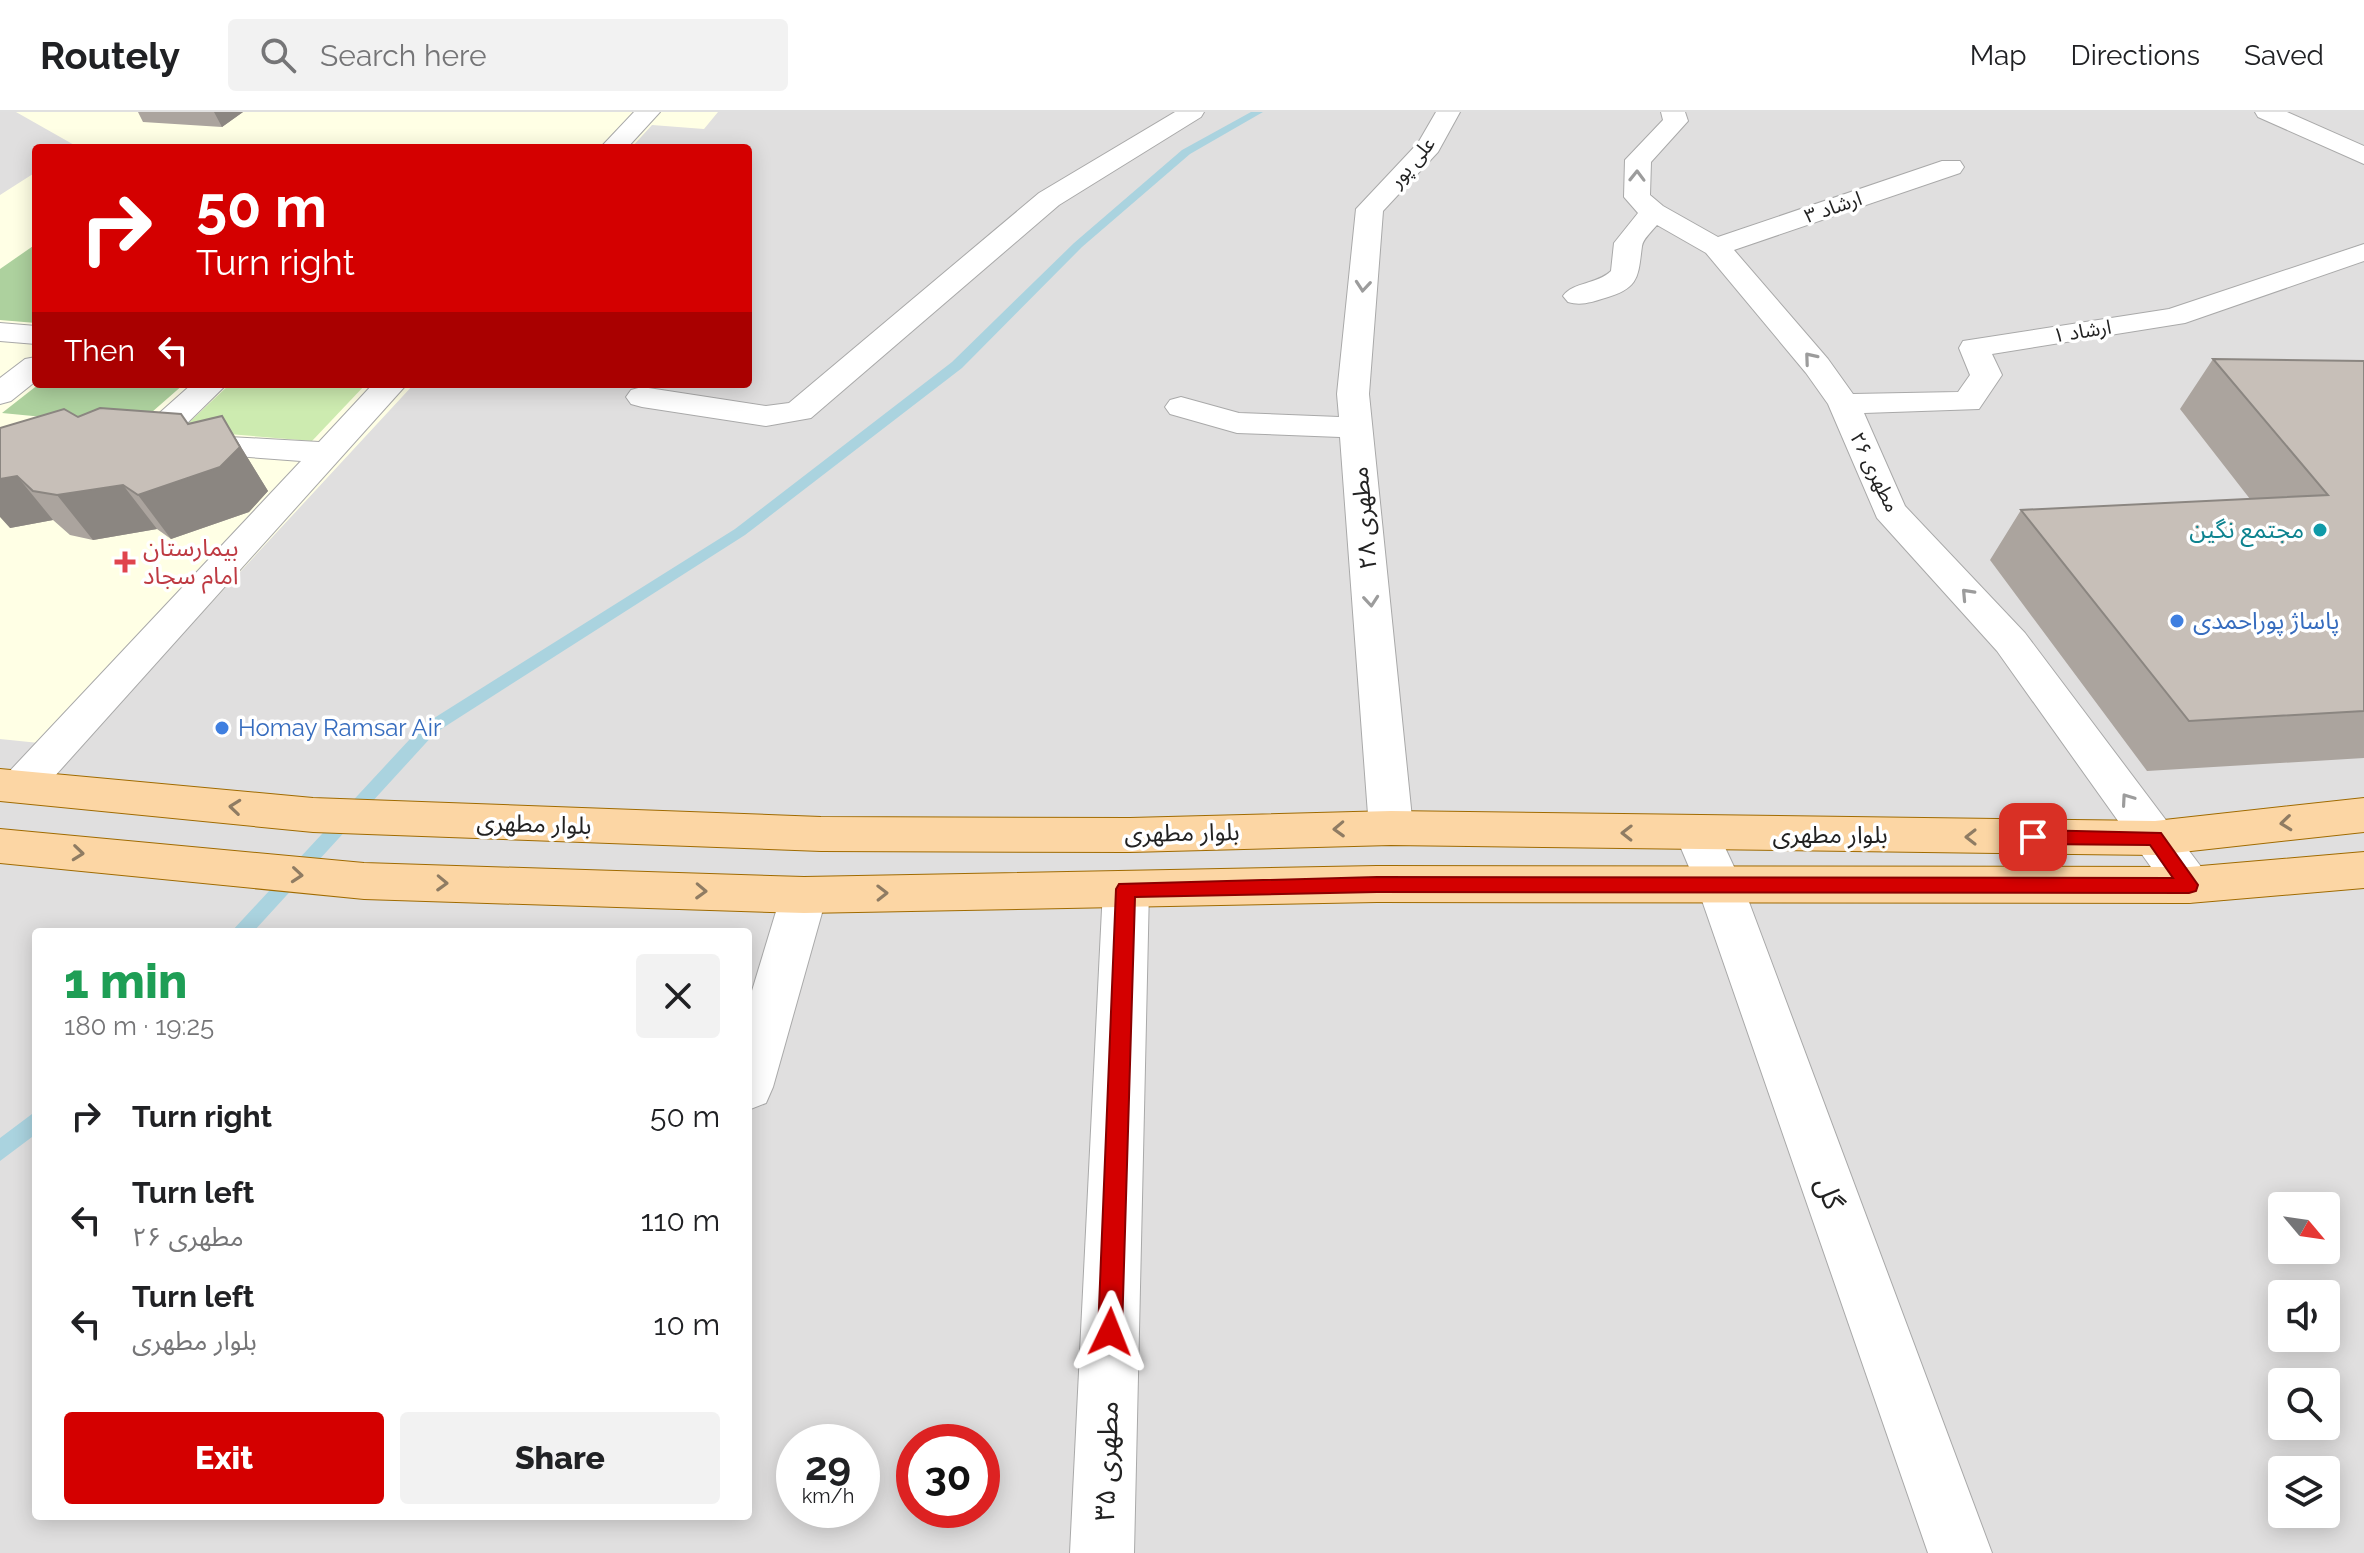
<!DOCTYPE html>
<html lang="en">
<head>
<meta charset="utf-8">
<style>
	body { margin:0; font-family:Raleway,"Noto Sans Arabic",sans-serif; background:#f2f2f2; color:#202124; height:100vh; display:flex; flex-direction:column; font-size:30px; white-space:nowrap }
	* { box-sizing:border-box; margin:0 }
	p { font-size:26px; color:#757577 }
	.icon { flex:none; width:44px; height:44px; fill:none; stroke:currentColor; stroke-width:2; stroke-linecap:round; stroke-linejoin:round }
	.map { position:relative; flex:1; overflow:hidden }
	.drawer { position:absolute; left:32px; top:816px; width:720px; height:592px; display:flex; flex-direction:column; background:#fff; border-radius:8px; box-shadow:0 4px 20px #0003 }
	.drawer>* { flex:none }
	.hud { position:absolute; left:32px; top:32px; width:720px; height:244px; border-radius:8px; box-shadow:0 4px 20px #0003; background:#d40000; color:#fff; overflow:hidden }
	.needle { width:52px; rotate:119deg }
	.controls { position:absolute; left:2268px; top:1080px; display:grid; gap:16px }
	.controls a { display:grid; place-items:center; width:72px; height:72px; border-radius:8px; background:#fff; box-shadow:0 4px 20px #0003; font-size:40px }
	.speed { position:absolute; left:776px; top:1312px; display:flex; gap:16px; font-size:40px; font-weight:700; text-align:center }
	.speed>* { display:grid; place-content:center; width:104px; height:104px; border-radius:50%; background:#fff; box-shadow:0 4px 20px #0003; line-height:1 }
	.speed small { font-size:20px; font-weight:400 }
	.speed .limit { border:12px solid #d22; background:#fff; color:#111 }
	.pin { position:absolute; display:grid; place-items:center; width:68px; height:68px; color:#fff; margin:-34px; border-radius:16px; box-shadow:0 4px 12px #0006 }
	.me { position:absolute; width:88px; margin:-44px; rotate:2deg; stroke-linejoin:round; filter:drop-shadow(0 0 6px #0008) }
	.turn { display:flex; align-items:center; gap:28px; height:168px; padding:0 32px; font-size:36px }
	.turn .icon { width:104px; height:104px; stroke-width:2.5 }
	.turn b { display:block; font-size:56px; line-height:68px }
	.then { display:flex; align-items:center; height:76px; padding:0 32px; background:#0003; gap:16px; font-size:30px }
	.round { display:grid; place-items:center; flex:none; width:84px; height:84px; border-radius:8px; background:#f2f2f2 }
	.summary { display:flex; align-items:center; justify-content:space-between; height:136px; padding:0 32px }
	h1 { font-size:48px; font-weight:800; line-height:60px; color:#1e9e55 }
	.cta { display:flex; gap:16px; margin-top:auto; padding:16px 32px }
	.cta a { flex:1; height:92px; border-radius:8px; background:#d40000; color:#fff; font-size:32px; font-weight:800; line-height:92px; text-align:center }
	.cta a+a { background:#f2f2f2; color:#202124 }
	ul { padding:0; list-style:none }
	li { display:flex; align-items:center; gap:24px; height:104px; padding:0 32px }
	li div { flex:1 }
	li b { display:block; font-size:30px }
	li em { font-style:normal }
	header { display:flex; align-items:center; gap:48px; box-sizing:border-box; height:112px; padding:0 40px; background:#fff; border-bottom:2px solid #e0e0e0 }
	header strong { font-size:38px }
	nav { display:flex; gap:44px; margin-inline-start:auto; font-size:28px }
	.search { width:560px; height:72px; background:#f2f2f2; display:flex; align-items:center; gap:20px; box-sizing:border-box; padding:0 28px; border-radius:8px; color:#757577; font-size:30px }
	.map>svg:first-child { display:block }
	.residential { fill:#e0dfdf; fill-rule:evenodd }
	.education { fill:#ffffe5 }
	.grass { fill:#cdebb0 }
	.forest { fill:#add19e }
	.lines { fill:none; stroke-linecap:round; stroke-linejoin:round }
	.stream { fill:#aad3df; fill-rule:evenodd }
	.minor-casing { stroke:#a9a9a9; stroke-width:2 }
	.major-casing { stroke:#a06b00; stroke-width:2 }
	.minor { fill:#fff; fill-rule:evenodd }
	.major { fill:#fcd6a4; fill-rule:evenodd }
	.wall { fill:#aba49e }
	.shaded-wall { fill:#8b8681 }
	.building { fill:#c7bfb8; stroke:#8b8681; stroke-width:2 }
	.oneway { stroke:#9c9c9c }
	.oneway2 { stroke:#8f7c63 }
	.route { fill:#d40000; stroke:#8a0000; stroke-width:2 }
	.culture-dot { fill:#0f9aa8; stroke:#fff; stroke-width:3 }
	.health-dot { fill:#e0444e; stroke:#fff; stroke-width:3 }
	.shop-dot { fill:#3f7fe0; stroke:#fff; stroke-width:3 }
	.labels { text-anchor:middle; stroke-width:7; stroke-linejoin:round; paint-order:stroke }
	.far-street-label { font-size:20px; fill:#222; stroke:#fff }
	.street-label { font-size:24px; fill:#222; stroke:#fff }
	.culture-label { font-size:24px; fill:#0d838f; stroke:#fff; text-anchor:end }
	.health-label { font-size:24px; fill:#be3a42; stroke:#fff; text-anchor:start }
	.shop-label { font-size:24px; fill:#366cbe; stroke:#fff; text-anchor:start }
	.near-street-label { font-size:28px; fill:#222; stroke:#fff }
</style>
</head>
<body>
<header>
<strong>Routely</strong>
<div class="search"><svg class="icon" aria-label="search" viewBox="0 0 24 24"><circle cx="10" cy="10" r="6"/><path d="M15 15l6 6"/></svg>Search here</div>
<nav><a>Map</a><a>Directions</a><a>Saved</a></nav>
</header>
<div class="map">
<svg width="2364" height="1441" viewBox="0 0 2364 1441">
	<rect width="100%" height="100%" fill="#f2efe9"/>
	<!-- residential -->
	<path class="residential" d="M0 0H2364V1441H0ZM36 36H748V272H36ZM36 820H748V1404H36ZM2282 1094H2326V1138H2282ZM2282 1182H2326V1226H2282ZM2282 1270H2326V1314H2282ZM794 1330H862V1398H794ZM914 1330H982V1398H914ZM2282 1358H2326V1402H2282Z"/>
	<!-- education -->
	<path class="education" d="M16 0H718L704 17 652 13 631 36H74L76 34Z
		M36 60V272H414L78 635 0 627V83Z"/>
	<!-- grass -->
	<path class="grass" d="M230 272H366L312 329 181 318Z"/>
	<!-- forest -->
	<path class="forest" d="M36 132V211L0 208V157Z
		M39 272H184L136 314 2 301Z"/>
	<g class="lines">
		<!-- stream -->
		<path class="stream" d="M1251 0H1263L1190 42 1082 135 962 256 745 423 435 621 253 820H231L423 613 735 417 952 250 1074 131 1182 38Z
			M36 999V1022L0 1049V1026Z"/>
		<!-- minor casing -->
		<g class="minor-casing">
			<path id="minor" d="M634 0H660L627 36H600Z
				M1175 0H1204L1201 5 1059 93 811 306 766 314 642 295 631 292 626 285 631 278 642 275 766 294 789 291 1039 81Z
				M1436 0H1460L1438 40 1383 99 1369 282 1413 716 1407 728 1391 733 1375 728 1369 716 1340 325 1237 321 1170 302 1165 295 1170 288 1181 285 1239 301 1339 305 1337 282 1356 97 1418 31Z
				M1661 0H1685L1688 9 1651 50 1650 83 1663 94 1718 125 1942 49H1960L1964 55 1960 61 1734 138 1828 247 1853 282 1958 280 1970 263 1959 236 1963 229 2169 197 2364 132V149L2185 211 1992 242 2002 263 1979 297 1864 301 1905 394 2025 521 2205 760 2212 773 2205 786 2189 791 2173 786 1997 539 1877 406 1828 292 1806 261 1706 141 1657 113C1652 119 1643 127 1642 134 1638 164 1640 176 1605 186 1592 190 1581 194 1568 190L1563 184C1573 170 1598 172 1611 159L1614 131 1638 101 1624 85 1625 48 1663 8Z
				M2255 0H2287L2364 34V52L2258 5Z
				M0 211 36 214V232L0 229Z
				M36 245V269L11 289 0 292V266L25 247Z
				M192 272H227L176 322 319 330 373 272H407L36 685 21 690 6 685 0 675 6 663 301 349 182 340 170 337 166 331 149 338 137 335 132 328 137 321Z
				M1697 705 1713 710 1743 774 1992 1441H1928L1697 774 1675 722 1681 710Z
				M1126 759 1142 764 1149 777 1134 1441H1070L1103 777 1110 764Z
				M804 765 820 770 827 783 773 975 766 991 748 998V892L781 783 788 770Z"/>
		</g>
		<!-- major casing -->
		<g class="major-casing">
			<path id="major" d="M0 657 313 686 821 705 1130 706 1391 699 2155 709 2364 686V720L2155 743 1391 733 1130 740 821 739 313 720 0 689Z
				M0 717 364 751 804 765 1377 754 2189 755 2364 740V776L2189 791 1377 790 804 801 364 787 0 751Z"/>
		</g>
		<!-- minor -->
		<use href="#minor" class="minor"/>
		<!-- major -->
		<use href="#major" class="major"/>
	</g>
	<!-- wall -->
	<path class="wall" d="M138 0H243L222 15 143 10Z
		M2213 247 2364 249V646L2147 659 1990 448 2021 398 2250 387 2180 297Z
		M222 304 268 379 249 400 171 427 157 417 93 428 70 423 53 408 10 416 0 316 78 305 189 312Z"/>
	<!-- shaded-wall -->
	<path class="shaded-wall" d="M214 0H243L222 15Z
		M181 302 211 346 222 304 268 379 249 400 171 427 138 383 188 312Z
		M17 364 53 408 10 416 0 405V367Z
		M123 373 157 417 93 428 57 383Z"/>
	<!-- building -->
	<path class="building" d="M2213 247 2364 249V599L2189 609 2021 398 2328 383Z
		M100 296 181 302 188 312 222 304 240 335 220 355 138 383 123 373 57 383 33 379 17 364 0 367V316L64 297 78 305Z"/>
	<!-- one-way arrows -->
	<defs><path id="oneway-chevron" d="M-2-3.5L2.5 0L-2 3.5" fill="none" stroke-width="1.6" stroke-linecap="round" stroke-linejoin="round" transform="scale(2)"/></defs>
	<g class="oneway">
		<use href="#oneway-chevron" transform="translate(1637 64) rotate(-89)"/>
		<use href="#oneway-chevron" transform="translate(1363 174) rotate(95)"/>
		<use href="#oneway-chevron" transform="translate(1810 246) rotate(-130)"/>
		<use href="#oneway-chevron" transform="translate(1967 482) rotate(-133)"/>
		<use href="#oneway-chevron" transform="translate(1371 489) rotate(85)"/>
		<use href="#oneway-chevron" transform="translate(2127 687) rotate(-125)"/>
	</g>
	<g class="oneway2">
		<use href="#oneway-chevron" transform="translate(235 695) rotate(-174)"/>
		<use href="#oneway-chevron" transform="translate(2286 711) rotate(174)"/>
		<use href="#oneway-chevron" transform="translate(1339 717) rotate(178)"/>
		<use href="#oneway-chevron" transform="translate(1627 721) rotate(-179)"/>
		<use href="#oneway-chevron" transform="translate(1971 725) rotate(-180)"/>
		<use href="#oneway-chevron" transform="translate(78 741) rotate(6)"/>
		<use href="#oneway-chevron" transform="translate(297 763) rotate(5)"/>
		<use href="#oneway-chevron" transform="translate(442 771) rotate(2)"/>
		<use href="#oneway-chevron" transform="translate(701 779) rotate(2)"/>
		<use href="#oneway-chevron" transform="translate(882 781) rotate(-1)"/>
	</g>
	<!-- route -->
	<path class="route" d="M2033 718 2161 721 2198 773 2196 779 2189 781 1377 780 1135 785 1122 1220 1119 1228 1110 1232 1102 1228 1098 1220 1116 777 1119 772 1377 765 2173 766 2150 733 2033 732 2023 725Z"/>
	<!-- markers -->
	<circle class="culture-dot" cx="2320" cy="418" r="8"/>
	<path class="health-dot" d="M121 438h8v8h8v8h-8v8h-8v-8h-8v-8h8z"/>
	<g class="shop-dot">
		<circle cx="2177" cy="509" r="8"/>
		<circle cx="222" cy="616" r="8"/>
	</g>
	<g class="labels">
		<!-- far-street labels -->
		<g class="far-street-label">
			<text transform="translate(1412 50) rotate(-50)" y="7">علی پور</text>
			<text transform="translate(1833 95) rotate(-19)" y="7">ارشاد ۳</text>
			<text transform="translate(2082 219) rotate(-9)" y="7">ارشاد ۱</text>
			<text transform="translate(1875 360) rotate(64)" y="7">مطهری ۲۶</text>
		</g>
		<!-- street labels -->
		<g class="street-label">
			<text transform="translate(1364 406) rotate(-95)" y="8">مطهری ۲۸</text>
			<text transform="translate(534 712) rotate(2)" y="8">بلوار مطهری</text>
			<text transform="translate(1182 721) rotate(-1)" y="8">بلوار مطهری</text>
			<text x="1830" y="731">بلوار مطهری</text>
		</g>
		<!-- culture labels -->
		<g class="culture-label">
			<text x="2304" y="426">مجتمع نگین</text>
		</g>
		<!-- health labels -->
		<g class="health-label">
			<text x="143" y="444">بیمارستان<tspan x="143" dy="28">امام سجاد</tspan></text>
		</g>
		<!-- shop labels -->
		<g class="shop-label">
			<text x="2193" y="517">پاساژ پوراحمدی</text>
			<text x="238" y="624">Homay Ramsar Air</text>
		</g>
		<!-- near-street labels -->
		<g class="near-street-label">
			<text transform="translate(1830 1081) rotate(70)" y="10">گل</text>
			<text transform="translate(1106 1349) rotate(-88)" y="10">مطهری ۳۵</text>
		</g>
	</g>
</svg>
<div class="controls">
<a><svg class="needle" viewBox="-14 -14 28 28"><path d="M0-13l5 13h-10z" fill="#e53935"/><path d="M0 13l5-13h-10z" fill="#757577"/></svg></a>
<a><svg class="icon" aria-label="sound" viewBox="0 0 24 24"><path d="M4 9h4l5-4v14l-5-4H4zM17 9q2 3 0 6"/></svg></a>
<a><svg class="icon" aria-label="search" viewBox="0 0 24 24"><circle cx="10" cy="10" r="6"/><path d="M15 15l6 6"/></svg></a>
<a><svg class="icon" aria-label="layers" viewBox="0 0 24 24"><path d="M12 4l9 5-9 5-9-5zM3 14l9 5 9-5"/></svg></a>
</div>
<div class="speed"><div>29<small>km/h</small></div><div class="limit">30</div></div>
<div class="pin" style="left:2033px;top:725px;background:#d93025"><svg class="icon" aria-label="arrive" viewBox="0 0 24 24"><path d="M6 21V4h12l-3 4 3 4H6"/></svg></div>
<svg class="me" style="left:1110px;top:1220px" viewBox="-20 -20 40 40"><path d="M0-17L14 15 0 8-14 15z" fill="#d40000" stroke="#fff" stroke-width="4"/></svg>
<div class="hud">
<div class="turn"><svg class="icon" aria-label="right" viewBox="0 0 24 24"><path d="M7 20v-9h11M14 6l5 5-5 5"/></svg><div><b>50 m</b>Turn right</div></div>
<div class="then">Then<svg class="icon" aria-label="left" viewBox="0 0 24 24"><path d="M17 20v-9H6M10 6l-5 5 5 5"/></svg></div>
</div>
<section class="drawer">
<div class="summary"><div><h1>1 min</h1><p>180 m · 19:25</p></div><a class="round"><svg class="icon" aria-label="close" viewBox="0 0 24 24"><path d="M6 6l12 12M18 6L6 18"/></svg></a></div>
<ul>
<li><svg class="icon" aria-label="right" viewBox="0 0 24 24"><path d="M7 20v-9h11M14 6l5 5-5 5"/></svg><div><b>Turn right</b></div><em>50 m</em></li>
<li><svg class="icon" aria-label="left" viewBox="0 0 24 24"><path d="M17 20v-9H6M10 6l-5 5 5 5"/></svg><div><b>Turn left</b><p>مطهری ۲۶</p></div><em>110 m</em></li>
<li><svg class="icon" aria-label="left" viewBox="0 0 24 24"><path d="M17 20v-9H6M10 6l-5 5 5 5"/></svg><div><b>Turn left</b><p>بلوار مطهری</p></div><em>10 m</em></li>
</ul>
<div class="cta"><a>Exit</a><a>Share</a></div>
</section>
</div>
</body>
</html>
